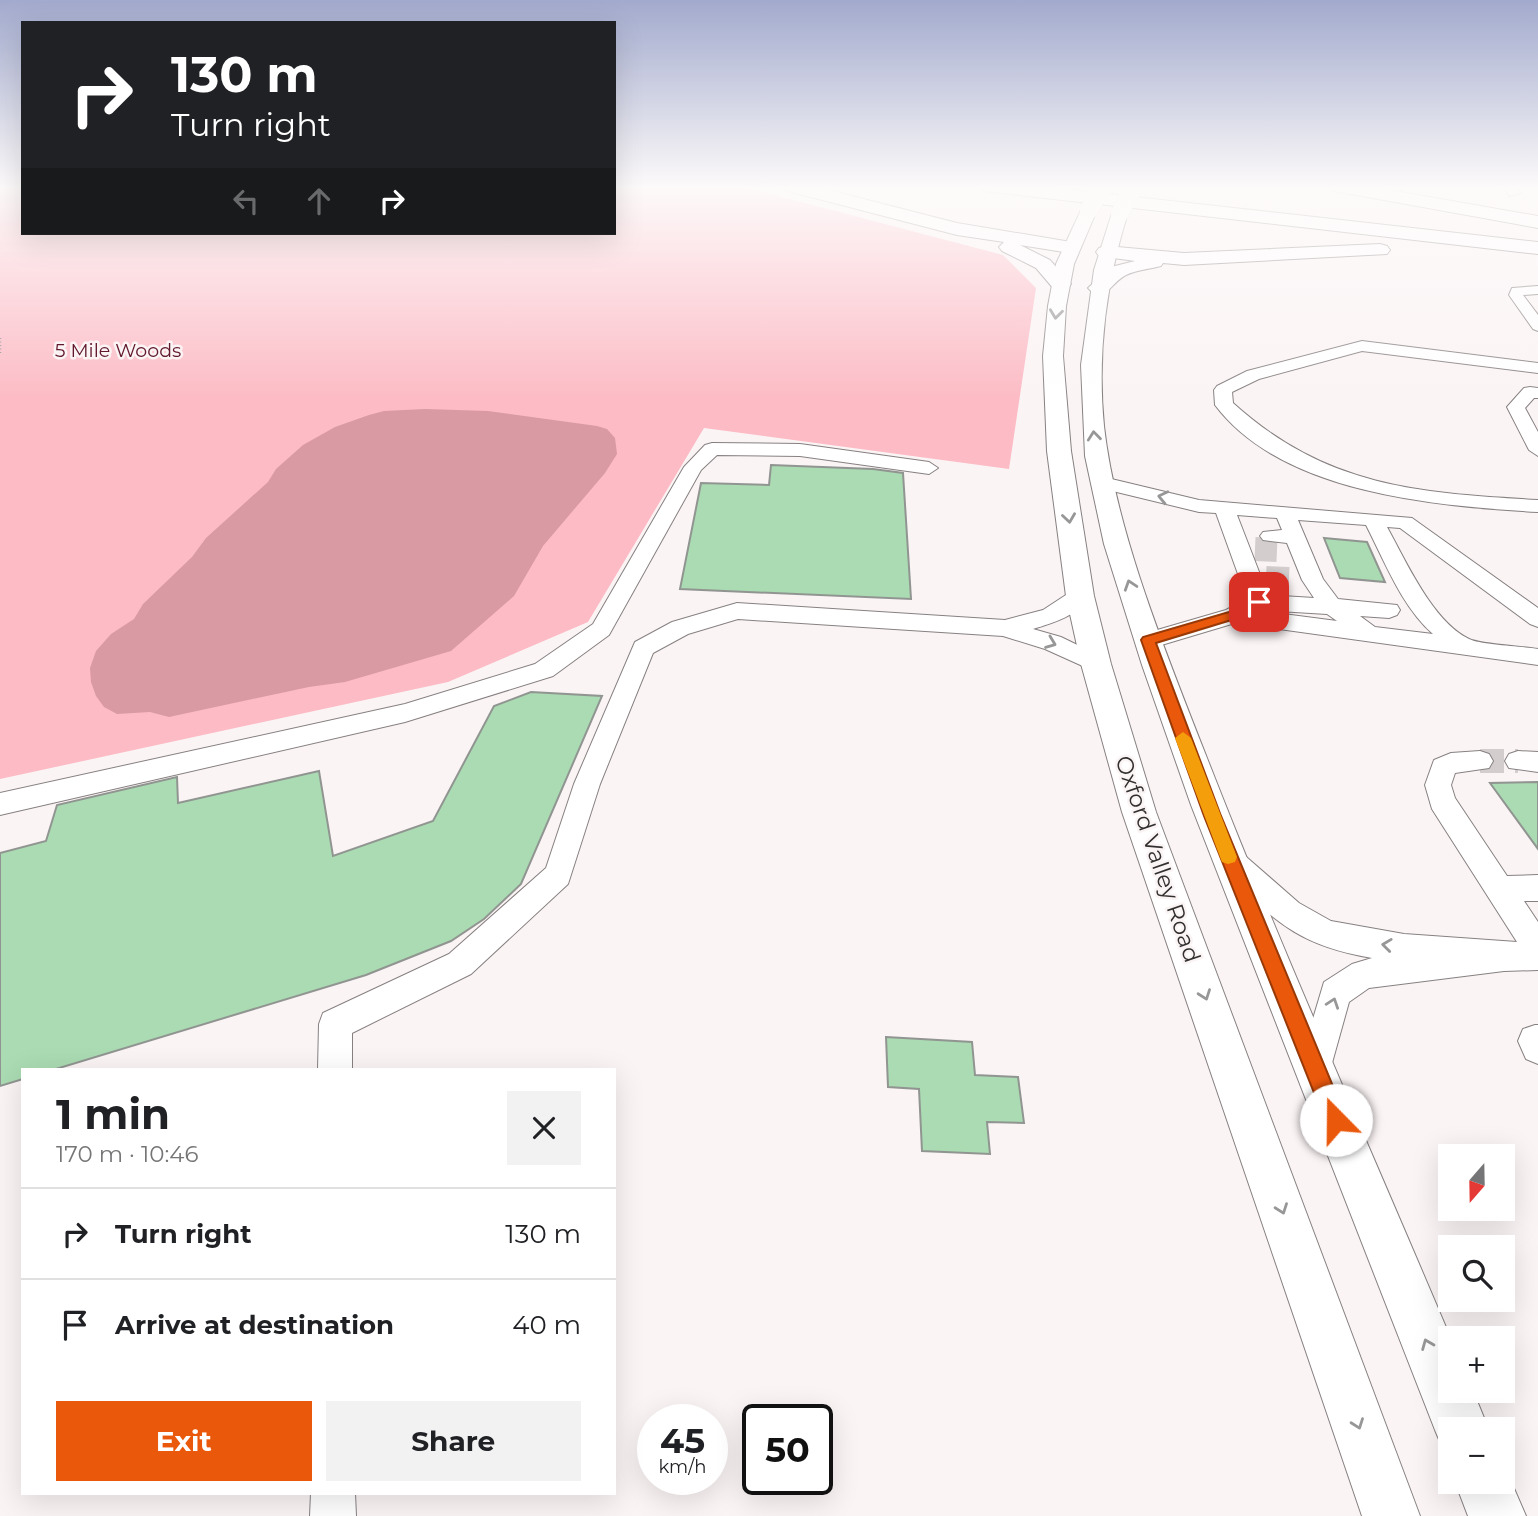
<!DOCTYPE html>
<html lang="en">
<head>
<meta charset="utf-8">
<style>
	body { margin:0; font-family:Montserrat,sans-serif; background:#f2f2f2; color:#202124; height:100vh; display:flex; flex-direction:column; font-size:26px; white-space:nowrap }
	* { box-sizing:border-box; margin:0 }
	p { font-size:23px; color:#757577 }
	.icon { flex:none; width:38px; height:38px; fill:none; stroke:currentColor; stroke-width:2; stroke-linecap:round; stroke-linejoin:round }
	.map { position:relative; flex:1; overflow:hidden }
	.side { position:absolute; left:21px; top:1068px; width:595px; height:427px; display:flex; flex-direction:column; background:#fff; border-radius:0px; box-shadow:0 7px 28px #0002 }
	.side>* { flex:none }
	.hud { position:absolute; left:21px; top:21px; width:595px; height:214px; border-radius:0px; box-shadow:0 7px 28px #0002; background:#202124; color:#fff; overflow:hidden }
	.needle { width:46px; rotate:200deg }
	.tools { position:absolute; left:1438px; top:1144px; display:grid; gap:14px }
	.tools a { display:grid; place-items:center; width:77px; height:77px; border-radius:0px; background:#fff; box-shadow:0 7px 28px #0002; font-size:35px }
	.speed { position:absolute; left:637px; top:1404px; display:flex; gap:14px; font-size:35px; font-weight:700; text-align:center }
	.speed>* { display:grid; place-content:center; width:91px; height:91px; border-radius:50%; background:#fff; box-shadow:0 7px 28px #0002; line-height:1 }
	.speed small { font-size:18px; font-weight:400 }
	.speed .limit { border:4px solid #111; border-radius:10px; background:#fff; color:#111 }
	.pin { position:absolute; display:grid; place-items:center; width:60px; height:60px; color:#fff; margin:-30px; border-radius:14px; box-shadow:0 4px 10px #0006 }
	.me { position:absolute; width:77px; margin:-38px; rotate:338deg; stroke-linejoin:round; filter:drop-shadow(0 0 5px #0008) }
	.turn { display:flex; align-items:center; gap:24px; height:147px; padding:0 35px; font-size:32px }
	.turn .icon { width:91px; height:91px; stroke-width:2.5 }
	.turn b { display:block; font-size:49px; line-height:60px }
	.lanes { display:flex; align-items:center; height:66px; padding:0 35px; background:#0003; justify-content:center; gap:35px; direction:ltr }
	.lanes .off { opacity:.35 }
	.round { display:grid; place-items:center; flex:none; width:74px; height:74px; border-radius:0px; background:#f2f2f2 }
	.headline { display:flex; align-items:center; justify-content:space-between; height:119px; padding:0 35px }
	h1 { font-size:42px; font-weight:700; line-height:52px }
	.action { display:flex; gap:14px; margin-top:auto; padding:14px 35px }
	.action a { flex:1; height:80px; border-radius:0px; background:#ea580c; color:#fff; font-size:28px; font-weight:700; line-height:80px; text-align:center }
	.action a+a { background:#f2f2f2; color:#202124 }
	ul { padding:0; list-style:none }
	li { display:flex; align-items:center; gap:21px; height:91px; padding:0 35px; border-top:2px solid #e0e0e0 }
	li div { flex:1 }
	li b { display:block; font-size:26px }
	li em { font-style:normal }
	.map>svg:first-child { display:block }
	.green { fill:#fcbbc5 }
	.water { fill:#d99aa4 }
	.building { fill:#aadbb2; stroke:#919591; stroke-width:2 }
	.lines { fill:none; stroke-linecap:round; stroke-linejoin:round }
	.minor-tunnel { stroke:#d3cdcd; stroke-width:24; stroke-dasharray:24 11; stroke-linecap:butt }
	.minor-casing { stroke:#878081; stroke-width:2 }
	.major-casing { stroke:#878081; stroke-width:2 }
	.highway-casing { stroke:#878081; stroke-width:2 }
	.path { stroke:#908b8c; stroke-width:2.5; stroke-dasharray:1 2.5; stroke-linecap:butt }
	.minor { fill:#fff; fill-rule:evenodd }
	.major { fill:#fff; fill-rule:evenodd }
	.highway { fill:#fff; fill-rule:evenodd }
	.major-bridge-casing { stroke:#878081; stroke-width:18; stroke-linecap:butt }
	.major-bridge { stroke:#fff; stroke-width:18 }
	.oneway { stroke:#989797 }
	.route { fill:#ea580c; stroke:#983908; stroke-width:2 }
	.slow { fill:#f59e0b }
	.labels { text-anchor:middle; stroke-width:5; stroke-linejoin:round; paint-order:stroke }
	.far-park-label { font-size:19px; fill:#61182c; stroke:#fbf4f5 }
	.street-label { font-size:23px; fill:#312f2f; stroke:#fbf4f5 }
</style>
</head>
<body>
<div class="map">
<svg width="1538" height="1516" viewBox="0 0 1538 1516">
	<rect width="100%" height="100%" fill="#fbf4f5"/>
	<!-- green -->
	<path class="green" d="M0 186H23V233H614V186H740L1003 255 1036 288 1009 469 704 428 588 622 448 682 0 779Z"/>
	<!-- water -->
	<path class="water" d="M425 409 488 411 597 426 607 429 615 438 617 454 605 473 543 546 514 596 451 651 345 682 309 687 169 717 150 712 117 714 104 707 96 696 91 682 90 668 96 651 111 634 134 619 143 604 192 557 206 538 268 482 276 469 303 445 335 427 369 415 384 411Z"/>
	<!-- building -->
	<path class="building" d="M771 465 873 469 903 473 911 599 680 589 701 483 769 485Z
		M1324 538 1367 542 1385 582 1340 578Z
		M531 692 602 696 521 884 484 919 451 941 366 975 56 1069H23V1079L0 1086V853L46 841 57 805 177 777 178 803 319 771 333 856 433 821 494 706Z
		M1538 782V849L1490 783Z
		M886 1037 972 1042 975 1075 1018 1077 1024 1123 987 1122 990 1154 922 1151 919 1089 888 1087Z"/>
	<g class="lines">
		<!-- minor-tunnel -->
		<path class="minor-tunnel" d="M1255 549 1277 550
			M1266 578 1289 579
			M1480 761H1518"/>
		<!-- minor casing -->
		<g class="minor-casing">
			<path id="minor" d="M1502 186H1515L1520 193 1510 196Z
				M1538 286V294L1523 295 1538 315V331L1533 329 1509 295 1512 288Z
				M1362 341 1538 363V373L1362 351 1259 379 1232 392 1233 403C1326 487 1418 493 1538 500V512C1436 506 1282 494 1215 405L1214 390 1217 386 1247 371Z
				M1530 387 1538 388V398H1534L1525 408 1538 432V456L1529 450 1507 407 1524 388Z
				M712 443 800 444 929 462 938 468 929 474 800 456 717 455 701 470 609 635 553 676 405 722 0 815V793L405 704 535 664 593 624 684 467 705 445Z
				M1103 477 1199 500 1412 518 1538 608V627L1530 624 1400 528 1387 527C1406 561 1432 621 1469 639 1481 645 1522 646 1538 649V665L1235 623 1148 649 1140 647 1136 641 1140 635 1226 610 1247 599 1216 513 1199 512 1096 487 1093 483 1096 479ZM1237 515 1277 518 1282 530 1263 532 1260 536 1263 540 1287 543 1302 580 1314 598 1268 595ZM1298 520 1366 525C1385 562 1402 607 1433 634L1375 627 1360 616 1389 618 1397 615 1400 610 1397 605 1338 599 1323 579ZM1262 610 1327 614 1337 621 1260 611Z
				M1080 589 1088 591 1091 596C1079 615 1053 623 1033 629L1061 637 1104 658 1108 664 1104 670 1096 672 1045 649 1003 636 738 619 688 634 653 653 600 784 568 884 471 974 352 1033V1069H318L319 1024 323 1013 449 954 546 868 574 784 635 642 672 622 737 603 1005 620 1043 610 1072 591Z
				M1480 751 1489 754 1493 761 1489 768 1455 773 1451 785 1455 798 1507 876 1538 875V901H1524L1538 922V970L1504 971 1369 988 1349 1002 1327 1081 1315 1086 1303 1081 1298 1069 1324 982 1352 964 1372 958C1297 945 1277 922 1224 873L1220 864 1224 855 1234 852 1244 855 1299 903 1331 921 1404 934 1517 942 1432 809 1425 785 1434 760 1451 753Z
				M1518 751 1538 752V772L1509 768 1505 761 1509 754Z
				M1535 1025H1538V1064L1526 1059 1518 1041 1523 1029Z
				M311 1493H355L356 1516H310Z"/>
		</g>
		<!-- major casing -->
		<g class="major-casing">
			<path id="major" d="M1089 205 1097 210 1074 264 1066 306 1063 356 1071 451 1094 596 1111 664 1156 812 1420 1516H1362L1122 812 1081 664 1066 596 1047 451 1043 356 1048 306 1056 264 1081 210Z
				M1120 208 1128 213C1106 282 1097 354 1104 426 1116 533 1168 658 1207 758 1283 953 1369 1145 1451 1339V1391H1473L1489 1430H1451V1453L1443 1449 1435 1430 1191 805 1142 665 1104 544 1085 456 1081 365 1094 270 1112 213Z
				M1503 1463 1526 1516H1468L1455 1482H1503Z"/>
		</g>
		<!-- highway casing -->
		<g class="highway-casing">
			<path id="highway" d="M782 186H813L957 223 1077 243 1080 247 1077 251 1070 253 1020 245 1050 260 1071 284 1067 288H1053L1036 268 1002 251 999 247 1004 242 957 235 784 190Z
				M976 186H1036L1538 242V254L984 191Z
				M1326 186H1367L1538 216V228L1334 191Z
				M1380 244 1387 246 1390 250 1387 254 1184 265 1163 263 1161 266C1150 269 1136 270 1126 275 1112 282 1110 297 1092 292L1088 288 1111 267 1135 261 1099 256 1096 252 1099 248 1106 246 1184 253Z"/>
		</g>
		<!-- path -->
		<path class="path" d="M0 338V354"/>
		<!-- minor -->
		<use href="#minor" class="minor"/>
		<!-- major -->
		<use href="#major" class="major"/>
		<!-- highway -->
		<use href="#highway" class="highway"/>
		<!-- major-bridge casing -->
		<g class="major-bridge-casing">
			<path id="major-bridge" d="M1089 210 1103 186
				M1120 213 1134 186"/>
		</g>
		<!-- major-bridge -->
		<use href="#major-bridge" class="major-bridge"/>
	</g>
	<!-- one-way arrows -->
	<defs><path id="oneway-chevron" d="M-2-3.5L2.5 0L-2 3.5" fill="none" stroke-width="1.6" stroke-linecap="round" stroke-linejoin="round" transform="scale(1.75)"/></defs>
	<g class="oneway">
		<use href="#oneway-chevron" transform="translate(1056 314) rotate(97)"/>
		<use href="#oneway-chevron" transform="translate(1094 436) rotate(-96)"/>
		<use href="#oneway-chevron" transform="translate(1163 497) rotate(-167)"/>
		<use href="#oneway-chevron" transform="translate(1069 518) rotate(82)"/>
		<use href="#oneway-chevron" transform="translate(1130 585) rotate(-108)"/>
		<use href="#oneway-chevron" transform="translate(1051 643) rotate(21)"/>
		<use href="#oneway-chevron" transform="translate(1387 945) rotate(-173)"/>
		<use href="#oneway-chevron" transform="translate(1205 995) rotate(70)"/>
		<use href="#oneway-chevron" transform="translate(1333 1003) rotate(-71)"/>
		<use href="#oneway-chevron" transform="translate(1282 1209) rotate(70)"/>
		<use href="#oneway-chevron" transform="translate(1427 1344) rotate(-112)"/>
		<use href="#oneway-chevron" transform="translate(1358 1424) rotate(70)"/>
	</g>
	<!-- sky -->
	<linearGradient id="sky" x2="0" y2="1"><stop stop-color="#a2aacd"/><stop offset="0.47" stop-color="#fdfafa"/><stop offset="1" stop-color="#fdfafa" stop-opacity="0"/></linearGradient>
	<rect width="1538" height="399" fill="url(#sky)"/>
	<!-- route -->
	<path class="route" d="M1259 597 1264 598V605L1238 618 1156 643 1221 816 1347 1120 1344 1128 1336 1131 1328 1128 1204 816 1141 640 1143 637 1229 612Z"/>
	<!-- slow -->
	<path class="slow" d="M1183 732 1191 738 1237 857 1235 862 1228 864 1222 862 1220 857 1175 738Z"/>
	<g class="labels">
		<!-- far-park labels -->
		<g class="far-park-label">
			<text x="118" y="357">5 Mile Woods</text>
		</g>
		<!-- street labels -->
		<g class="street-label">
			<text transform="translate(1158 859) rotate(71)" y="8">Oxford Valley Road</text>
		</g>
	</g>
</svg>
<div class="tools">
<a><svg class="needle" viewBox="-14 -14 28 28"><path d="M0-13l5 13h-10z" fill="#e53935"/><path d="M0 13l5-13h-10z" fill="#757577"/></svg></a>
<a><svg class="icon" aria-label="search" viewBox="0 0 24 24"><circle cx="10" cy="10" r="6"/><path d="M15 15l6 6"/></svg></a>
<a>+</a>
<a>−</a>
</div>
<div class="speed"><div>45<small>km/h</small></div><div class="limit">50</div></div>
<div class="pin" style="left:1259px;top:602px;background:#d93025"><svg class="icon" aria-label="arrive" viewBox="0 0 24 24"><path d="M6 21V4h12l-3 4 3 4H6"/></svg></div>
<svg class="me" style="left:1336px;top:1120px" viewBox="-20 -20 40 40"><circle r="19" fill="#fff"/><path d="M0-13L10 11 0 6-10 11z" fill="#ea580c"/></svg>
<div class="hud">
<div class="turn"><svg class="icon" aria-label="right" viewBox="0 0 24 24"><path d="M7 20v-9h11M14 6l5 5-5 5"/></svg><div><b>130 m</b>Turn right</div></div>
<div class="lanes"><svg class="icon off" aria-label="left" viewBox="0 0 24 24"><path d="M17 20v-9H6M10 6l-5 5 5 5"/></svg><svg class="icon off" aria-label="ahead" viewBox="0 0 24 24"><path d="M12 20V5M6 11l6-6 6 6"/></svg><svg class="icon" aria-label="right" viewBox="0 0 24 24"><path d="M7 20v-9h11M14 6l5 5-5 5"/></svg></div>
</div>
<section class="side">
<div class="headline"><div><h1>1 min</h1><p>170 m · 10:46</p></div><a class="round"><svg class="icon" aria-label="close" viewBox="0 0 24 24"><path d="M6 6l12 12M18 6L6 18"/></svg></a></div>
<ul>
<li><svg class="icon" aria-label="right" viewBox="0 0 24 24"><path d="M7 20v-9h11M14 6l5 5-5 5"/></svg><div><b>Turn right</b></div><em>130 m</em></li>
<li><svg class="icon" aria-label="arrive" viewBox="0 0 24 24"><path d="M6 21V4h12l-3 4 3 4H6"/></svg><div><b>Arrive at destination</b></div><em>40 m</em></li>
</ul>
<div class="action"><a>Exit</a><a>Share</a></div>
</section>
</div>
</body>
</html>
